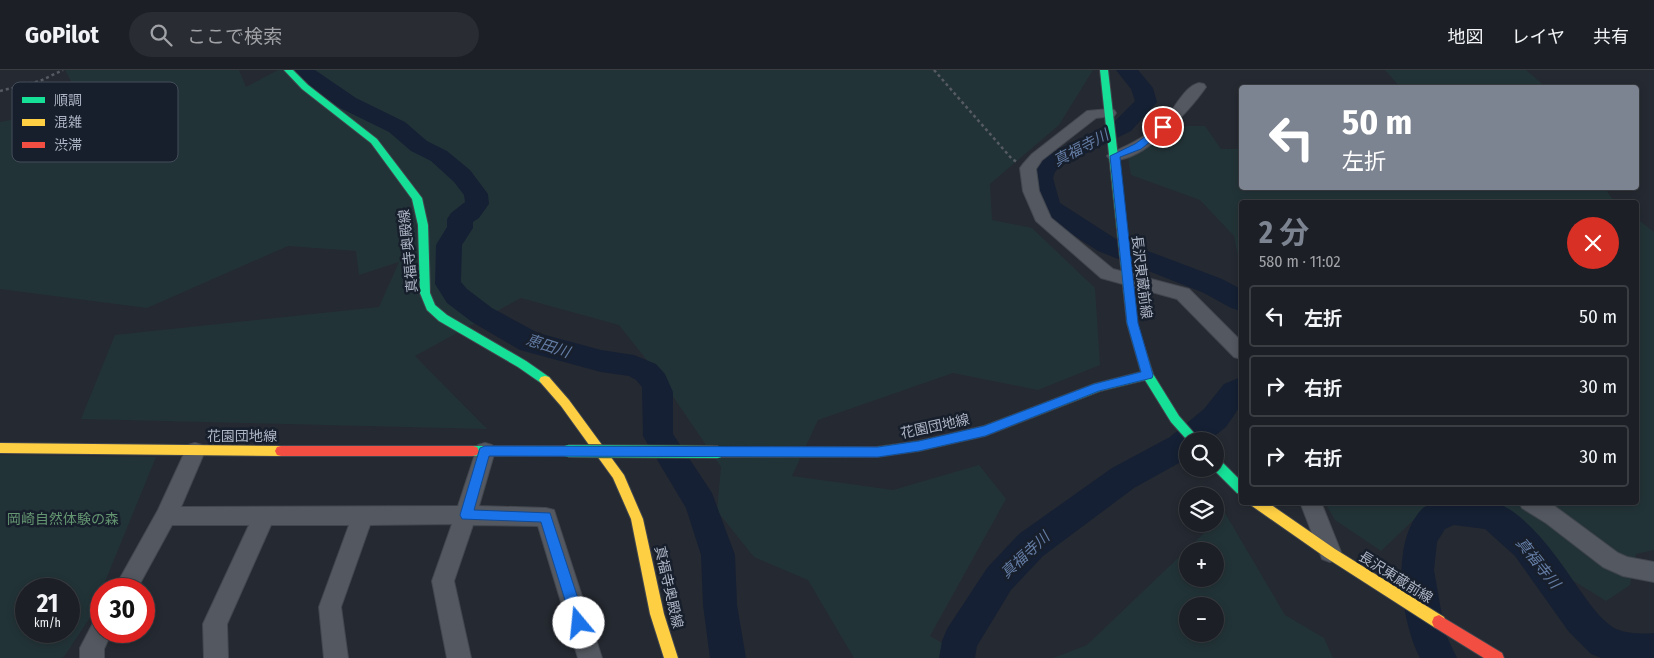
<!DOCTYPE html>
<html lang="ja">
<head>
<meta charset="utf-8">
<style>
	body { margin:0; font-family:"Fira Sans Condensed","Noto Sans JP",sans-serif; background:#292c32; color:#f1f3f6; height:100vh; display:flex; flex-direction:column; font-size:19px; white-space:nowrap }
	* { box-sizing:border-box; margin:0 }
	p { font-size:16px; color:#a0a2a7 }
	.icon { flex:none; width:28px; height:28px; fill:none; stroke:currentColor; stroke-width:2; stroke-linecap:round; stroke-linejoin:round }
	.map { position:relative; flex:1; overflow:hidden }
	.details { position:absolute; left:1239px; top:130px; width:400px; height:305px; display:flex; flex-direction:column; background:#1c1f25; border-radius:5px; box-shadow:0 2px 8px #0003,0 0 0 1px #3a3d42 }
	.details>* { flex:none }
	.top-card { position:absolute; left:1239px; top:15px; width:400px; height:105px; border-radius:5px; box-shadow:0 2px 8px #0003,0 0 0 1px #3a3d42; background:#7d8491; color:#fff; overflow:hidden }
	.controls { position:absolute; left:1179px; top:362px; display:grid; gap:10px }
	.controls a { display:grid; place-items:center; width:45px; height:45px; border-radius:50%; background:#1c1f25; box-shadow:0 2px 8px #0003,0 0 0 1px #3a3d42; font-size:25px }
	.speed { position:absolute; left:15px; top:508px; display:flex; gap:10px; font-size:25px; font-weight:700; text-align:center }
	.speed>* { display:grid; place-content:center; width:65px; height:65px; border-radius:50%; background:#1c1f25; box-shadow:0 2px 8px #0003,0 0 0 1px #3a3d42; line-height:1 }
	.speed small { font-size:12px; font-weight:400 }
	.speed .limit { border:8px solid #d22; background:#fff; color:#111 }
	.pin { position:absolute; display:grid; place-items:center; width:42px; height:42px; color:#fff; margin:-21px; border:2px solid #fff; border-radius:50%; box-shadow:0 1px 5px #0007 }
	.me { position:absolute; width:55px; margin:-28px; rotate:343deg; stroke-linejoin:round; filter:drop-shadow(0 0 4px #0008) }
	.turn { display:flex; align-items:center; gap:18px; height:105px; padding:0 20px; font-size:22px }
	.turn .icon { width:65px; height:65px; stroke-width:2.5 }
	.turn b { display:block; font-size:35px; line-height:42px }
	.round { display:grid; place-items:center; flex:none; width:52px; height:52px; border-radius:26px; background:#292c32 }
	.summary { display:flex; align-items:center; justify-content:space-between; height:85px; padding:0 20px }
	h1 { font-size:30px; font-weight:700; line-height:38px; color:#7d8491 }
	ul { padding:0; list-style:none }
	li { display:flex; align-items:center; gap:15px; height:62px; margin:0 10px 8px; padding:0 10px; border:2px solid #3a3d42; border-radius:5px }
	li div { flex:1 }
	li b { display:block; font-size:19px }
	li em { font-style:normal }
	header { display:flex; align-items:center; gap:30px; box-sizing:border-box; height:70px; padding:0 25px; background:#1c1f25; border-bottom:1px solid #3a3d42 }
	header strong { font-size:24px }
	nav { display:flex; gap:28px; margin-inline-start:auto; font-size:18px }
	.search { width:350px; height:45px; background:#292c32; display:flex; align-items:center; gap:12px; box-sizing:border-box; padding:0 18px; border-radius:28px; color:#a0a2a7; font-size:19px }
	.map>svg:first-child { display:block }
	.green { fill:#223337; fill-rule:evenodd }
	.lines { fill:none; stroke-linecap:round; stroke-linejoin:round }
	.river { fill:#152034; fill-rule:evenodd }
	.street-casing { stroke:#42464e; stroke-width:2 }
	.fast-casing { stroke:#42464e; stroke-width:2 }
	.slow-casing { stroke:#42464e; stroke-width:2 }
	.jam-casing { stroke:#42464e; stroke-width:2 }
	.path { stroke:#565b62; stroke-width:2.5; stroke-dasharray:3 3; stroke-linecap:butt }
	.street { fill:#545860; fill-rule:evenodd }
	.fast { fill:#16e098; fill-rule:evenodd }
	.slow { fill:#ffcf43; fill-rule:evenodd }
	.jam { fill:#f24e42; fill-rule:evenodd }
	.fast-bridge-casing { stroke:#42464e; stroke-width:14; stroke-linecap:butt }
	.fast-bridge { stroke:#16e098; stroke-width:12 }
	.route { fill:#1a73e8; stroke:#114b97 }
	.labels { text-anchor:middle; stroke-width:5; stroke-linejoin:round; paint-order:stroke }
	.street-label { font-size:14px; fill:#acb5c5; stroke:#181f2c }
	.park-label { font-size:14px; fill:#649571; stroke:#181f2c }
	.water-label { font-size:15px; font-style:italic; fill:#647da5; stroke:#181f2c }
	.key { fill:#181f2c; stroke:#444c5a; stroke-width:1 }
	.key-label { font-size:14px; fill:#acb5c5 }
</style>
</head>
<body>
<header>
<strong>GoPilot</strong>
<div class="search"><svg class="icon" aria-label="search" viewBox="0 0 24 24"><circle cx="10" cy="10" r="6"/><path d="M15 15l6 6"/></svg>ここで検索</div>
<nav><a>地図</a><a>レイヤ</a><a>共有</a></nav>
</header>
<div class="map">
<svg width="1654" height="588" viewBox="0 0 1654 588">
	<rect width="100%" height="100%" fill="#252931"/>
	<!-- green -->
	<path class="green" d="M65 0H239L246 17 278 0H1093L1059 55 990 114 992 150 1032 158 1095 218 1100 295 1038 320 953 303 818 350 792 406 893 420 979 395 1006 429 930 566 968 588H854L808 510 754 487 717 441 721 397 657 303 619 255 521 228 415 286 487 359 81 349 115 265 379 237 399 192 359 205 356 181 288 176 147 238 0 219V52L84 36Z
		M1385 0H1526L1546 17H1400Z
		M1186 56H1205L1221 79H1241V118H1605L1611 127 1617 132H1241V202L1234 166 1200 130 1131 105 1128 88Z
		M1636 148 1654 162V480L1636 484 1630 515 1606 531 1564 505 1511 444 1477 433 1636 432Z
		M0 385 156 387 91 546 64 587 61 588H0ZM26 519H69V561H26Z
		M1325 433H1449L1422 442 1381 481 1335 450Z
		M1225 443 1285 545 1324 568 1333 588H1053L1087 575ZM1215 481V509H1188V481ZM1188 536H1215V564H1188Z"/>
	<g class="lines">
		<!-- river -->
		<path class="river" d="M290 0H315L356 28 405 52 427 71 447 81 470 100 488 124 489 134 479 148 473 152V158L462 175 461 212 467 219 492 238 538 263 601 280 634 285 656 294 665 304 673 322V364L712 423 735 485 737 535 746 588H710L703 535 701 485 686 438 643 366 642 317 636 310 629 306 601 302 520 280 472 252 447 233 435 214 436 175 447 157V149L451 143 465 132 464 125 454 112 431 91 411 81 389 62 340 38 293 5Z
			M1116 0H1138L1153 18 1157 32 1131 61 1059 97 1055 102 1053 108 1060 133 1116 169 1222 209 1241 219V241L1231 238 1204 223 1098 181 1041 144C1028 123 1024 105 1043 87L1115 51 1135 31 1131 19Z
			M1241 307V335L1226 357 1208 371H1188V388L1134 418 1043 486 1011 520 977 576 975 588H939L942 571 947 559 987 498 1019 464 1112 398 1170 367 1204 339 1224 314Z
			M1434 432H1495C1532 446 1562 495 1584 526 1592 537 1604 553 1616 559 1629 564 1641 564 1654 563V588H1601L1591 584 1569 562 1515 486 1485 459 1454 455 1445 459 1437 472 1434 500 1445 563 1457 588H1420C1401 551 1390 474 1421 440 1424 436 1430 435 1434 432Z"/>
		<!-- street casing -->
		<g class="street-casing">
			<path id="street" d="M1199 13 1204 14 1206 17C1191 39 1140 97 1110 89L1107 86 1110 83C1130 75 1155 62 1169 44 1177 34 1186 16 1199 13Z
				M1109 39 1114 40 1116 43 1114 46 1096 48 1042 90 1036 99 1039 121 1051 148 1113 199 1189 219 1241 271V289L1234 287 1177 229 1101 208 1036 151 1023 121 1020 98 1023 94 1032 84 1087 41Z
				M195 373 202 375 205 381 181 437 458 436 478 375 485 373 492 375 495 381 479 436 546 438 554 440 602 588H578L538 456 473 455 454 511 471 588H447L432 511 452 454 370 455 341 537 348 588H324L319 537 349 455H271L227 554 228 588H204L203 554 249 455H172L137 519H114L158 440 188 375Z
				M1300 432H1321L1341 482 1338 489 1330 492 1322 489Z
				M1519 432H1549L1618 483 1627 487 1654 492V512L1623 506 1603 497 1546 453 1522 438Z
				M101 550V561H112L104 579V588H80V578L93 553Z"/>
		</g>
		<!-- fast casing -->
		<g class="fast-casing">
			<path id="fast" d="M284 0H293L308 15 377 69 422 128 428 155 430 223 435 235 447 245 526 291 549 307 551 310 549 313H541L518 297 439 251 427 240 420 223 418 155 412 129 371 73 302 19Z
				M1100 0H1108L1137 253 1153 304 1179 346 1201 371H1188L1171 352 1145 310 1100 321 985 366 919 381 877 387H718L714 386 712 382 714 378 718 377H877L919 371 984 356 1094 314 1141 302 1127 253Z
				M473 376H568L572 377 574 381 572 385 568 386H473L469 385 467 381 469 377Z
				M1215 388 1219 389 1241 411V424L1237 423 1213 399H1215Z"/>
		</g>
		<!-- slow casing -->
		<g class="slow-casing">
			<path id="slow" d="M545 306 549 307 569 330 624 405 643 449 664 544 678 588H664L650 544 631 449 613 408 561 336 541 313 539 310 541 307Z
				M0 373 281 376 285 377 287 381 285 385 281 386 0 383Z
				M1250 432H1267L1335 479 1444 547 1446 552 1444 557 1439 559 1434 557 1325 487 1252 436Z"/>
		</g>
		<!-- jam casing -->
		<g class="jam-casing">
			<path id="jam" d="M281 376H473L477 377 479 381 477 385 473 386H281L277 385 275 381 277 377Z
				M1439 545 1502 583 1504 588H1484L1434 557 1432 552 1434 547Z"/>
		</g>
		<!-- path -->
		<path class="path" d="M934 0 1012 89 1017 92
			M0 21 40 11 63 0"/>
		<!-- street -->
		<use href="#street" class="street"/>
		<!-- fast -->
		<use href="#fast" class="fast"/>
		<!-- slow -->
		<use href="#slow" class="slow"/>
		<!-- jam -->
		<use href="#jam" class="jam"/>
		<!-- fast-bridge casing -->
		<g class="fast-bridge-casing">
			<path id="fast-bridge" d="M568 381 718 382"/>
		</g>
		<!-- fast-bridge -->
		<use href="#fast-bridge" class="fast-bridge"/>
	</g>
	<!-- route -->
	<path class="route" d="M1163 54 1168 57 1166 59 1141 79 1120 87 1138 253 1153 305 1152 308 1099 321 985 366 919 381 878 387 489 386 474 440 550 443 586 553 584 557 579 559 574 557 572 553 541 452 462 449 460 445 479 381 480 378 485 376 878 377 919 371 984 356 1094 314 1141 302 1127 253 1110 86 1135 74Z"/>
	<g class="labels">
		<!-- street labels -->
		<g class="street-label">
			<text transform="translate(408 181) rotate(-96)" y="5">真福寺奥殿線</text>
			<text transform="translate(1142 207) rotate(83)" y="5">長沢東蔵前線</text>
			<text transform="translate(935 356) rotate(-12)" y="5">花園団地線</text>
			<text x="242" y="371">花園団地線</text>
			<text transform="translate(1396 507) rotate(32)" y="5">長沢東蔵前線</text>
			<text transform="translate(669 517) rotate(77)" y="5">真福寺奥殿線</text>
		</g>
		<!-- park labels -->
		<g class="park-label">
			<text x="63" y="454">岡崎自然体験の森</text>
		</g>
		<!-- water labels -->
		<g class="water-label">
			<text transform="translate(1081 78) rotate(-28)" y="5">真福寺川</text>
			<text transform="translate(548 276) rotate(18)" y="5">恵田川</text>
			<text transform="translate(1025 485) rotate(-43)" y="5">真福寺川</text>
			<text transform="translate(1538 493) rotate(51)" y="5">真福寺川</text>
		</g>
	</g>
	<!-- legend -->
	<rect x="12" y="12" width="166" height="80" rx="8" class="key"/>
	<rect x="22" y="27" width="23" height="6" fill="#16e098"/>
	<rect x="22" y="49" width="23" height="7" fill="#ffcf43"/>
	<rect x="22" y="72" width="23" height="6" fill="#f24e42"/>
	<g class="key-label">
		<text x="54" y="35">順調</text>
		<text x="54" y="57">混雑</text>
		<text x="54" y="80">渋滞</text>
	</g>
</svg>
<div class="controls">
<a><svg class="icon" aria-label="search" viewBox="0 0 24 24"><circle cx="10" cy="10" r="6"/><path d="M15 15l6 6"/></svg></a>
<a><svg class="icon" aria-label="layers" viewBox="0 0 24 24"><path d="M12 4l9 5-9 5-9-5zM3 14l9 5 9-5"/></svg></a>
<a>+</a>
<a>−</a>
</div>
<div class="speed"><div>21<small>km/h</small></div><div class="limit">30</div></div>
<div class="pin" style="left:1163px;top:57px;background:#d93025"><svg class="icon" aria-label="arrive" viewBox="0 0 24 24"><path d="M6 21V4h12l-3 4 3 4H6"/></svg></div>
<svg class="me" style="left:579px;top:553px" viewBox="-20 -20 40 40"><circle r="19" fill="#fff"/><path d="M0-13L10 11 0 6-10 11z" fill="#1a73e8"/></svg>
<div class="top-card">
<div class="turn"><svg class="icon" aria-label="left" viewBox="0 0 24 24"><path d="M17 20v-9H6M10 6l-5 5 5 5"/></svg><div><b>50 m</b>左折</div></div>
</div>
<section class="details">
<div class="summary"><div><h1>2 分</h1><p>580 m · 11:02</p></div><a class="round" style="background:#d93025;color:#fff"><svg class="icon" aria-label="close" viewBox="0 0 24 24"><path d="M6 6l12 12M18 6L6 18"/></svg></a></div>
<ul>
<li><svg class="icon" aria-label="left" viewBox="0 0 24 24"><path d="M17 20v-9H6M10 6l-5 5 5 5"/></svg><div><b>左折</b></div><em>50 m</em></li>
<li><svg class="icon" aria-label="right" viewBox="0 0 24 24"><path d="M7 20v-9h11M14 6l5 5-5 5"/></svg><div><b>右折</b></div><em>30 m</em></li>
<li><svg class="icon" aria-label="right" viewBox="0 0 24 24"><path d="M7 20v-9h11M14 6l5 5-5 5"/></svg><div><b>右折</b></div><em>30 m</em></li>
</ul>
</section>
</div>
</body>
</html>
